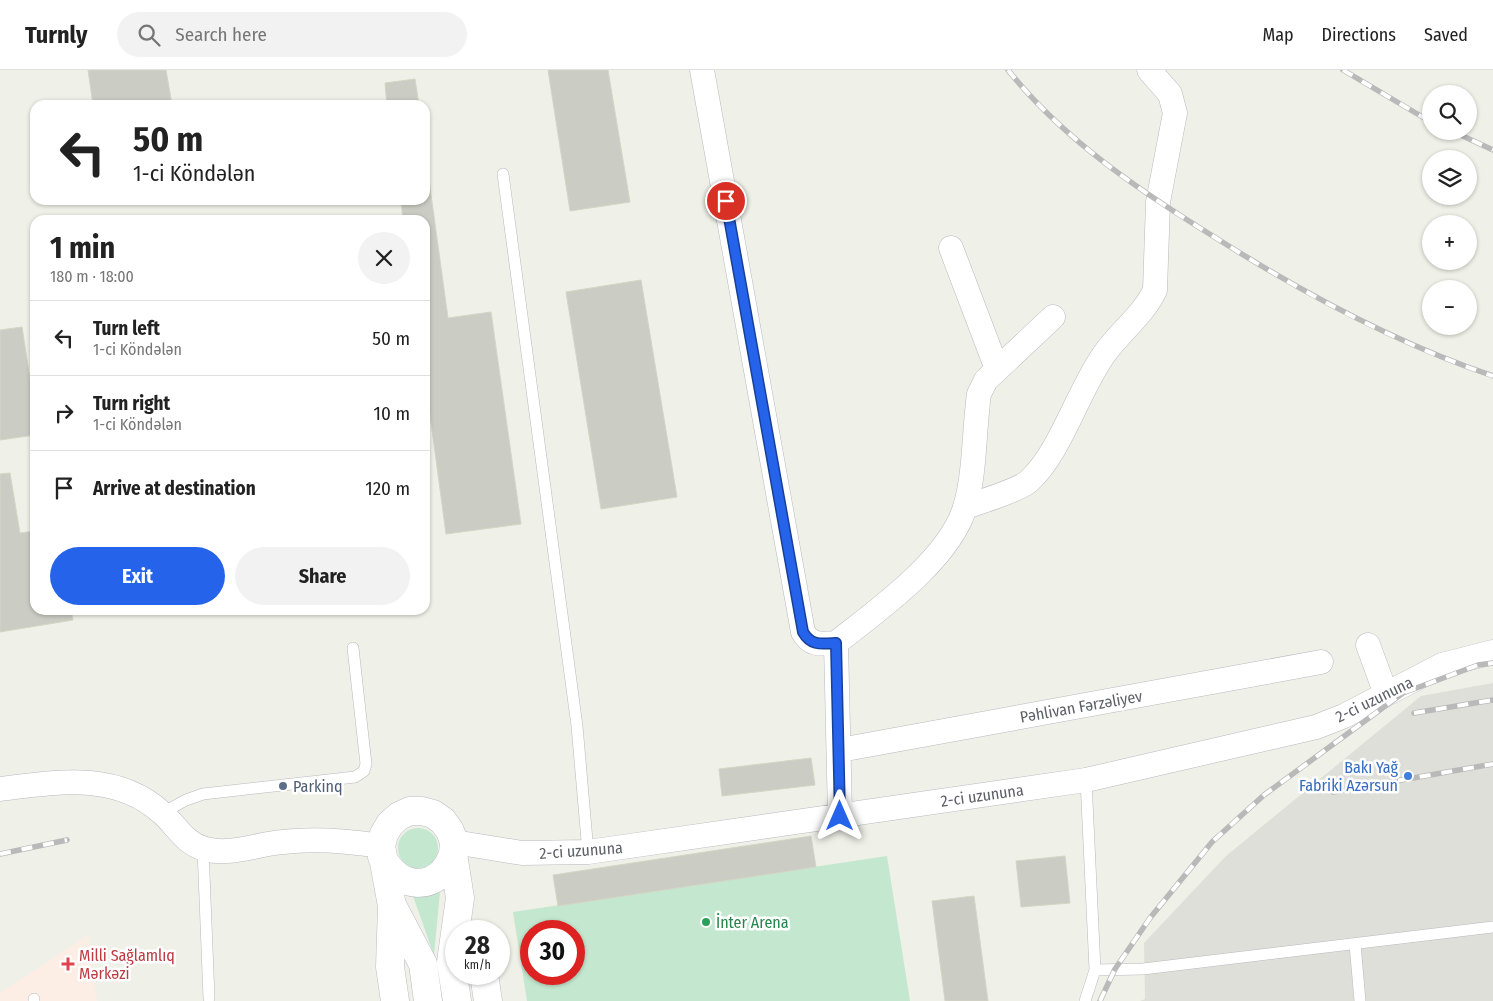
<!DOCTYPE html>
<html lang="en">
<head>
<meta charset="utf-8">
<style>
	body { margin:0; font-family:"Fira Sans Condensed",sans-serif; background:#f2f2f2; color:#222; height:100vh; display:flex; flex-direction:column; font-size:19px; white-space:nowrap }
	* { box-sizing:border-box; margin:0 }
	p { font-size:16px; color:#767676 }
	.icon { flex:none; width:28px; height:28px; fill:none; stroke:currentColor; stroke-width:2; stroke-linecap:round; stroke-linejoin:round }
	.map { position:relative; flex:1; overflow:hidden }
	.side { position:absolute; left:30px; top:145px; width:400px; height:400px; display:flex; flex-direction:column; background:#fff; border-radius:15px; box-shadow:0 1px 4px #0004 }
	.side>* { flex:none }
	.banner { position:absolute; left:30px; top:30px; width:400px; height:105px; border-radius:15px; box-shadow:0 1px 4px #0004; background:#fff; color:#222; overflow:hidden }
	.tools { position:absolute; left:1422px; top:15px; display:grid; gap:10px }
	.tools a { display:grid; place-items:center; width:55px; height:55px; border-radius:50%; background:#fff; box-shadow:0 1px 4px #0004; font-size:25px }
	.speed { position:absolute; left:445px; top:850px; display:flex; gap:10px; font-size:25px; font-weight:700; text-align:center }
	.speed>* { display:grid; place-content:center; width:65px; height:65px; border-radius:50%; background:#fff; box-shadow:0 1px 4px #0004; line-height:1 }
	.speed small { font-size:12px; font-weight:400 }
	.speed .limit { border:8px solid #d22; background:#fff; color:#111 }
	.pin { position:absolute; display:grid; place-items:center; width:42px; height:42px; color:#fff; margin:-21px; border:2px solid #fff; border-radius:50%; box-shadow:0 1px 5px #0007 }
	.me { position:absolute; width:55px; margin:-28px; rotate:0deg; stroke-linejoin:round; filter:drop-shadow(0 0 4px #0008) }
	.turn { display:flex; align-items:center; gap:18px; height:105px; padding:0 20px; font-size:22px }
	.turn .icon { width:65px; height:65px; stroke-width:2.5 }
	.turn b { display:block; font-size:35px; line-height:42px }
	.round { display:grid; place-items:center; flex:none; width:52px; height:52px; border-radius:26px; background:#f2f2f2 }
	.head { display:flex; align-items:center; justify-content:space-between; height:85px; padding:0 20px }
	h1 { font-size:30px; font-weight:700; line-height:38px }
	.primary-button { display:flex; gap:10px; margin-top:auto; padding:10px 20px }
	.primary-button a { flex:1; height:58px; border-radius:30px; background:#2563eb; color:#fff; font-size:20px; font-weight:700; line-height:58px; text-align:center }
	.primary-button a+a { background:#f2f2f2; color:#222 }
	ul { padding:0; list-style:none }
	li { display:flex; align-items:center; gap:15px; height:75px; padding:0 20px; border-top:1px solid #e0e0e0 }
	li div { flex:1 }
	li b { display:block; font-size:19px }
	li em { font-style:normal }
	header { display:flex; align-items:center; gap:30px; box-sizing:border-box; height:70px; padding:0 25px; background:#fff; border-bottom:1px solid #e0e0e0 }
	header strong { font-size:24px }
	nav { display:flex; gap:28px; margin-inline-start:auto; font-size:18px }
	.search { width:350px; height:45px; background:#f2f2f2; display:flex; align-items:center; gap:12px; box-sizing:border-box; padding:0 18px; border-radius:28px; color:#767676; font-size:19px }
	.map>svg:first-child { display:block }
	.industrial { fill:#dfdfd9 }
	.medical { fill:#fceee4 }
	.green { fill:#c4e7cf; fill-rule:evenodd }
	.building { fill:#cbccc3; stroke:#d5d5c5 }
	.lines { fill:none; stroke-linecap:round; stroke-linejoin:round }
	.service-casing { stroke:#b9b9c0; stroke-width:12 }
	.minor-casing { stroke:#b9b9c0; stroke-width:25 }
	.secondary-casing { stroke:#bcbcc4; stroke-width:29 }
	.service { stroke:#fff; stroke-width:11 }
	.minor { stroke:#fff; stroke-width:24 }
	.secondary { stroke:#fff; stroke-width:28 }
	.rail-casing { stroke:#b9b9ba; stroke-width:5.5 }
	.rail { stroke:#fff; stroke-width:4; stroke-dasharray:11; stroke-linecap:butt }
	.route-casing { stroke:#184099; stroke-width:12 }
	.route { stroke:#2563eb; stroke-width:9 }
	.shop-dot { fill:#3f7fe0; stroke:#fff; stroke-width:2 }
	.service-dot { fill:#5c6f8a; stroke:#fff; stroke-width:2 }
	.leisure-dot { fill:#2e9e5b; stroke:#fff; stroke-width:2 }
	.health-dot { fill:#e0444e; stroke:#fff; stroke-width:2 }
	.labels { text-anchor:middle; stroke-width:5; stroke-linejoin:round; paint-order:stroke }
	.street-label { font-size:16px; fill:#5e5f67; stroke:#fff }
	.shop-label { font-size:16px; fill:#366cbe; stroke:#fff; text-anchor:end }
	.service-label { font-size:16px; fill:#4e5e75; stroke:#fff; text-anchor:start }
	.leisure-label { font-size:16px; fill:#27864d; stroke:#fff; text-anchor:start }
	.health-label { font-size:16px; fill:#be3a42; stroke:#fff; text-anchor:start }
</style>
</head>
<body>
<header>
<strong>Turnly</strong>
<div class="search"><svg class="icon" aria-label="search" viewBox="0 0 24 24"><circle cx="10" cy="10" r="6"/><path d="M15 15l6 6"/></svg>Search here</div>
<nav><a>Map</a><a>Directions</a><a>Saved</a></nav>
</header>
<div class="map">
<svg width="1493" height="931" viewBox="0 0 1493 931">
	<rect width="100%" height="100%" fill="#eff0e7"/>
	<!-- industrial -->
	<path class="industrial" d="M1493 613V931H1140L1145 929 1144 873 1226 786 1421 626Z"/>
	<!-- medical -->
	<path class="medical" d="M88 865 97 931H0V923Z"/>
	<!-- green -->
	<path class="green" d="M398 778a20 20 0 1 1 40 0a20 20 0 1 1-40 0Z
		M887 786 910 931H527L513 842ZM531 861H574V904H531Z
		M440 822 434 885 413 826Z"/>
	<!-- building -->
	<path class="building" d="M88 0H166L172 35H93Z
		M548 0H608L630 132 570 141Z
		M415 9 419 35H387L385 13Z
		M425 81 448 248 491 242 521 454 446 464 425 308V150H403L401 130H425Z
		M641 210 677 427 601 439 566 222Z
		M22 257 35 341V365L0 370V260Z
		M10 403 20 463 35 461V540H71L73 550 0 562V404Z
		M811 688 815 715 722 726 719 699Z
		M811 766 816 797 558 836 553 805Z
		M1065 786 1070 833 1021 837 1016 791Z
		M974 826 988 931H945L932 831Z"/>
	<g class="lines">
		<!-- service casing -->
		<g class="service-casing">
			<path id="service" d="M503 104 577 656 588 782
				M1086 710 1095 900 1143 899 1493 857
				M162 743 186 730 203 724 355 707 364 701 366 694 353 578
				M203 779 209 928
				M1355 874 1360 931
				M34 929V931
				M1085 931 1095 900"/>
		</g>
		<!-- minor casing -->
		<g class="minor-casing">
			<path id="minor" d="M702 0 803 562C811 576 821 574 836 573
				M951 178 997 299
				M965 437C980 432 1019 420 1029 411 1061 382 1078 320 1105 283 1121 261 1144 244 1155 220L1158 132 1175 43 1170 24 1149 0
				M836 573C878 540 950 489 965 437 975 406 974 359 979 324L986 310 1053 247
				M836 573 840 746
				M1368 575 1386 624
				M840 680 1321 592
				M0 719C56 712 116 701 162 743 176 755 185 774 205 779 231 786 257 774 283 772 316 768 348 771 381 776
				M454 772 522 783 588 782 1086 710 1316 657 1344 646 1442 595 1493 582"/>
		</g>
		<!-- secondary casing -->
		<g class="secondary-casing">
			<path id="secondary" d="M382 787C400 822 440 822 453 784
				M393 837 423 894 428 931
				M484 904 488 931
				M395 931 390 897 392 836 381 776 384 764 390 754 399 746 410 741H422L433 744 443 751 450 761 454 772 453 784 460 828 451 892 457 931"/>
		</g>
		<!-- service -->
		<use href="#service" class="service"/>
		<!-- minor -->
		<use href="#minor" class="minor"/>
		<!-- secondary -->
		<use href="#secondary" class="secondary"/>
		<!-- rail casing -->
		<g class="rail-casing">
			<path id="rail" d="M1008 0C1064 70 1140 121 1216 168 1303 223 1395 273 1493 306
				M1343 0 1431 52
				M1452 61 1493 80
				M1414 643 1493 630
				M1333 722 1493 694
				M0 784 67 770
				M1100 931 1115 899 1150 848 1212 772 1264 725 1403 623 1478 595 1493 593"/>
		</g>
		<!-- rail -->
		<use href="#rail" class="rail"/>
	</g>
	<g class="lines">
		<!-- route casing -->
		<g class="route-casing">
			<path id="route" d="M726 131 803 562C811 576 821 574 836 573L840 746"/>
		</g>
		<!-- route -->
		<use href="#route" class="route"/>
	</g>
	<!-- markers -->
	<circle class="shop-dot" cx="1408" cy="706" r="5"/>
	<circle class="service-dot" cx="283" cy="716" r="5"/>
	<circle class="leisure-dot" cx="706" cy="852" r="5"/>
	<path class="health-dot" d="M65.5 886.5h5v5h5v5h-5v5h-5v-5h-5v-5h5z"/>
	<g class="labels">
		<!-- street labels -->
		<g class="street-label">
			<text transform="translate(1374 629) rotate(-26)" y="6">2-ci uzununa</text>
			<text transform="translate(1081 636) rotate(-10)" y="6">Pəhlivan Fərzəliyev</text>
			<text transform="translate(982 725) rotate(-8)" y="6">2-ci uzununa</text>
			<text transform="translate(581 780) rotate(-4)" y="6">2-ci uzununa</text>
		</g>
		<!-- shop labels -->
		<g class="shop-label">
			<text x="1398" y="703">Bakı Yağ<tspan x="1398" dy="18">Fabriki Azərsun</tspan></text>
		</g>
		<!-- service labels -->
		<g class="service-label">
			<text x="293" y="722">Parkinq</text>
		</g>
		<!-- leisure labels -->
		<g class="leisure-label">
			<text x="716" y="858">İnter Arena</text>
		</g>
		<!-- health labels -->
		<g class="health-label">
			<text x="79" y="891">Milli Sağlamlıq<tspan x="79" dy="18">Mərkəzi</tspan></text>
		</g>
	</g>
</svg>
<div class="tools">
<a><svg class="icon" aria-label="search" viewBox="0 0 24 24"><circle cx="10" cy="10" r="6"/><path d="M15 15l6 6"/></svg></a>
<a><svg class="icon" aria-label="layers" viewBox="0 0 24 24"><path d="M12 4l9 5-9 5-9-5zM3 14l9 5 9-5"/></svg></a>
<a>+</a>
<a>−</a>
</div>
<div class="speed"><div>28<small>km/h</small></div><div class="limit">30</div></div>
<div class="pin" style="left:726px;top:131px;background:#d93025"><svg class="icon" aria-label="arrive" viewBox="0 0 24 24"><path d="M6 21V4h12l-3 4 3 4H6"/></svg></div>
<svg class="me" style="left:840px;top:746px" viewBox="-20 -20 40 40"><path d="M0-17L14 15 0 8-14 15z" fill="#2563eb" stroke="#fff" stroke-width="4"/></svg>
<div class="banner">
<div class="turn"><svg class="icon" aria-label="left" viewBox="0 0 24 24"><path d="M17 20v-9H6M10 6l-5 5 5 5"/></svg><div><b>50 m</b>1-ci Köndələn</div></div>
</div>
<section class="side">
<div class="head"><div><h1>1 min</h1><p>180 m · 18:00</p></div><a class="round"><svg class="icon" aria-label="close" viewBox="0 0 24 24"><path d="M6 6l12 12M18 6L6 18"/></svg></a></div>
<ul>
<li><svg class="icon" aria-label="left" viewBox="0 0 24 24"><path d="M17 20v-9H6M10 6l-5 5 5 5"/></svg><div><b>Turn left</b><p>1-ci Köndələn</p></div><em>50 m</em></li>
<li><svg class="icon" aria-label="right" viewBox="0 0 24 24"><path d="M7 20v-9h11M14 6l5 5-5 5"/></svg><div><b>Turn right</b><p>1-ci Köndələn</p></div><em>10 m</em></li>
<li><svg class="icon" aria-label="arrive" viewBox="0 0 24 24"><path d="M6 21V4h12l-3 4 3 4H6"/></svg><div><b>Arrive at destination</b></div><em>120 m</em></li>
</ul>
<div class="primary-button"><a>Exit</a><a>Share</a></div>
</section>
</div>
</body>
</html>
